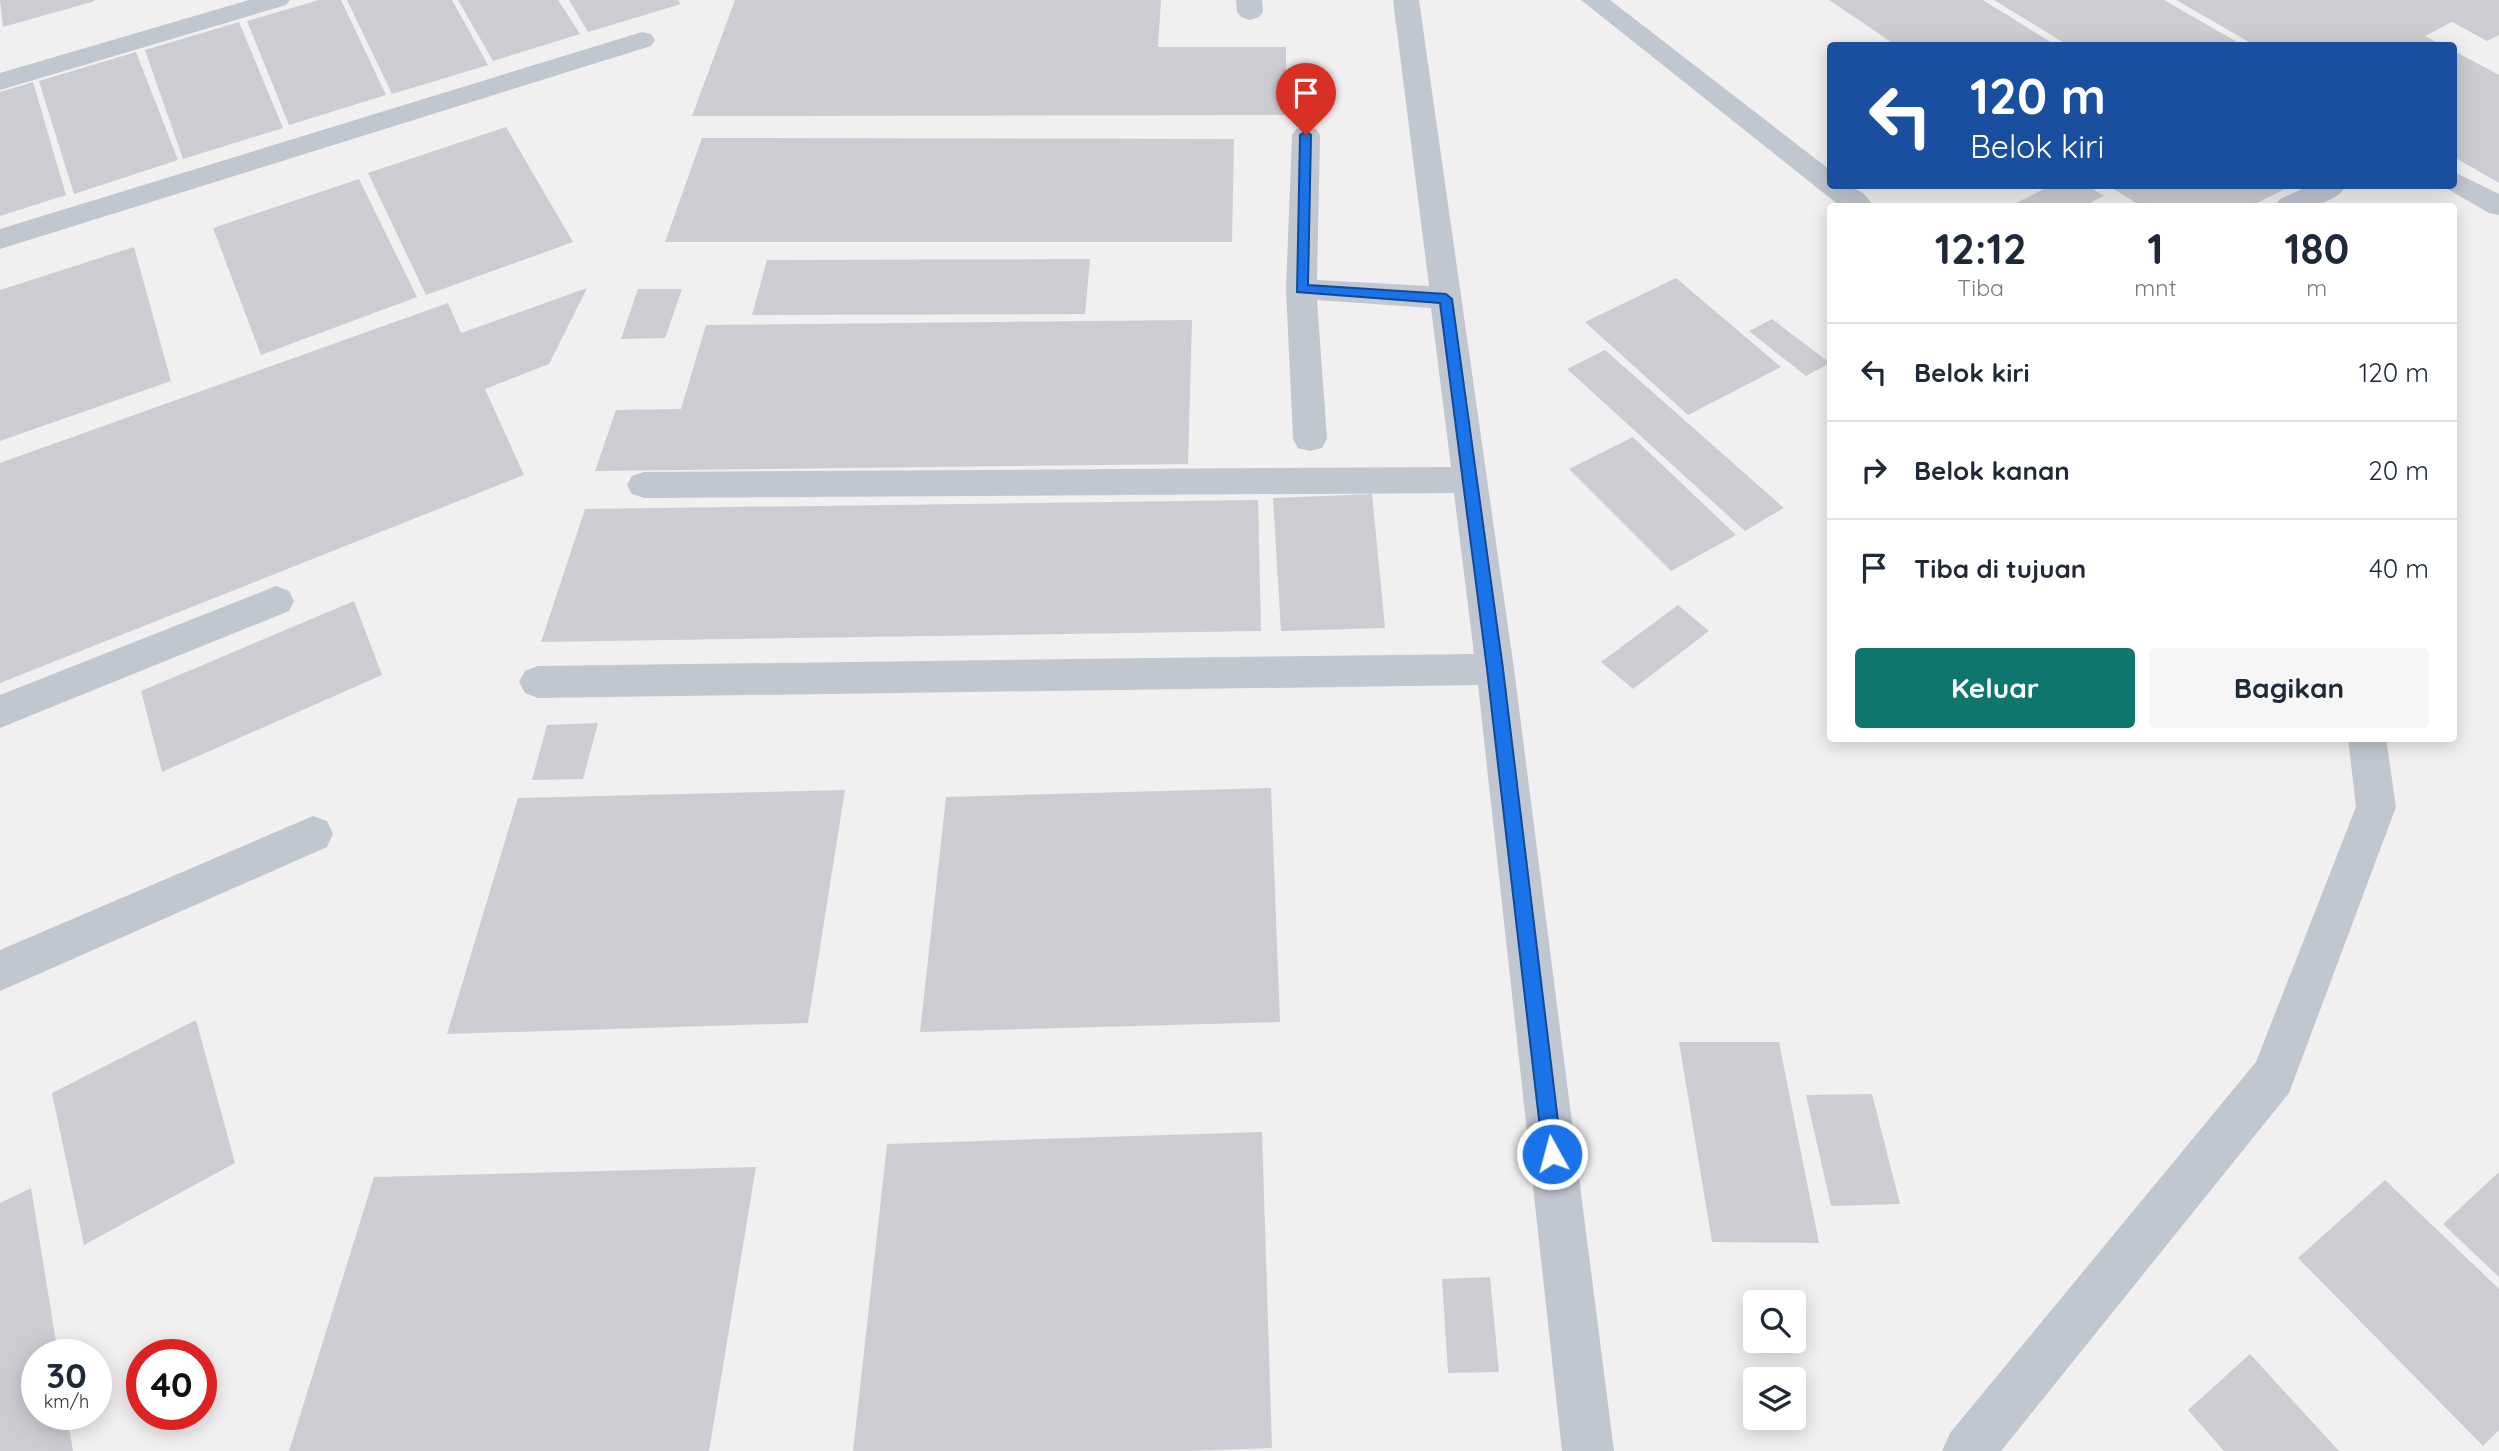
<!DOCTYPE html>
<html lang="id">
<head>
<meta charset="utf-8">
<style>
	body { margin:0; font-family:Quicksand,sans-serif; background:#f6f6f7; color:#1f2937; height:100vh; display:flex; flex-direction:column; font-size:26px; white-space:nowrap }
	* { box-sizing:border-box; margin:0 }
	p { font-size:23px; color:#747a83 }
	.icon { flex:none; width:38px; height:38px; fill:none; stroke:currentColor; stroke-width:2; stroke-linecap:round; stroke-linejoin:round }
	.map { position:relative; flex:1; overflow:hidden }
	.details { position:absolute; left:1827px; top:203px; width:630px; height:539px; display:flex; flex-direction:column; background:#fff; border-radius:7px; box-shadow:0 4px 18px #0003 }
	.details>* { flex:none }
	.guide { position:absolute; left:1827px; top:42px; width:630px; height:147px; border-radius:7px; box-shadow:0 4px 18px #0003; background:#1a4fa0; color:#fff; overflow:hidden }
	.fabs { position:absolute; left:1743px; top:1290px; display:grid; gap:14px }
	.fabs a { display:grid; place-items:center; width:63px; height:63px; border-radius:7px; background:#fff; box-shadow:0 4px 18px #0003; font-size:35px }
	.speed { position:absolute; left:21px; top:1339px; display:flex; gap:14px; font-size:35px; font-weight:700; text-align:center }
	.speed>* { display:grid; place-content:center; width:91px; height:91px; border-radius:50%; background:#fff; box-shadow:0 4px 18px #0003; line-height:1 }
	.speed small { font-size:18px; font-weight:400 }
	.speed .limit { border:10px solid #d22; background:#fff; color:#111 }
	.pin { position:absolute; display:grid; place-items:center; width:60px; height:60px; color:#fff; margin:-72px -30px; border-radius:50% 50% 50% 0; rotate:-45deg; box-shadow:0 0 7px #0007 }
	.pin .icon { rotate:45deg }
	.me { position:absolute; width:77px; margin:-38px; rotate:353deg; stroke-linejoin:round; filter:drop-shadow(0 0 5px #0008) }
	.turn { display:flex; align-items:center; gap:24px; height:147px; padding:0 28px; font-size:32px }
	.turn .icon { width:91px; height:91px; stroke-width:2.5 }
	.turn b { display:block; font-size:49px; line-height:60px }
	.eta { display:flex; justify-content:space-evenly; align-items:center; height:119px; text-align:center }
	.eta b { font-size:42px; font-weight:700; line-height:49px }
	.button { display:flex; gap:14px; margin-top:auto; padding:14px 28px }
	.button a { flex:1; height:80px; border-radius:7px; background:#0f766e; color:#fff; font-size:28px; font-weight:700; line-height:80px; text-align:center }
	.button a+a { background:#f6f6f7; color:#1f2937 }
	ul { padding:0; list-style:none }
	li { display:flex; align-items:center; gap:21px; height:98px; padding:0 28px; border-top:2px solid #e0e1e3 }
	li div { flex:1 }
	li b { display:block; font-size:26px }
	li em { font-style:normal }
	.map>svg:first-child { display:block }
	.building { fill:#cccdd3 }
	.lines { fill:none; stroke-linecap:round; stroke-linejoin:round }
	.minor { fill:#c0c7d0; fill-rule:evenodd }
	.route { fill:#1a73e8; stroke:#114b97; stroke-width:2 }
</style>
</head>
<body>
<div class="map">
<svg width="2499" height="1451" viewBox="0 0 2499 1451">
	<rect width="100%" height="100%" fill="#f1efef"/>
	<!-- building -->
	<path class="building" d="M0 0H95V1L3 27Z
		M319 0H341L386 95 289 125 247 21Z
		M347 0H452L488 65 392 94Z
		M458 0H558L580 34 493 61Z
		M569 0H678L681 4 588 32Z
		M735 0H1161L1158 47H1286V115L692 116Z
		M1829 0H1983L2057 46H1897Z
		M1994 0H2164L2244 46H2069Z
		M2176 0H2499V35L2487 41 2452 22 2425 36 2443 46H2256Z
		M239 22 283 128 183 159 145 50Z
		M2454 51 2499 75V183L2454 157Z
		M136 52 178 160 74 194 39 81Z
		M33 82 66 195 0 216V92Z
		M506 127 573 242 426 295 368 173Z
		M702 138 1234 139 1232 242H665Z
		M359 179 417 297 261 355 213 228Z
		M2050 186H2088L2104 196 2084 206H2010Z
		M2109 186H2283L2287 188 2251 206H2141Z
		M134 247 171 381 0 441V290Z
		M1090 259 1085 314 752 315 767 260Z
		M1676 278 1781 367 1688 415 1585 322Z
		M587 288 549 364 485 389 524 475 0 683V463L448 303 461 333Z
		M638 289H682L665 338 621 339Z
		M1772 319 1830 363 1806 376 1749 331Z
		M1192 320 1188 464 595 471 616 410 681 409 706 325Z
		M1605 350 1784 508 1745 531 1567 369Z
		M1633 437 1736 535 1671 571 1569 469Z
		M1372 494 1385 628 1281 631 1273 498Z
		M1258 500 1261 631 541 642 585 509Z
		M354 601 382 675 162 772 141 691Z
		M1678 605 1709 631 1633 689 1601 662Z
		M598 723 583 779 532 780 547 725Z
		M1271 788 1280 1022 920 1032 946 797Z
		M845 790 808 1023 447 1034 518 798Z
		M196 1020 235 1163 84 1245 52 1093Z
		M1679 1042H1779L1819 1243 1712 1242Z
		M1872 1094 1900 1204 1831 1206 1806 1095Z
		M1262 1132 1272 1448 1189 1451H853L887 1144Z
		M756 1167 709 1451H289L374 1177Z
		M2499 1172V1277L2443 1224Z
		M2385 1180 2499 1289V1430L2483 1446 2298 1258Z
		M31 1188 58 1354H37V1414H67L73 1451H0V1203Z
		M1490 1277 1499 1372 1448 1373 1442 1279Z
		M2250 1354 2339 1451H2224L2188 1410Z"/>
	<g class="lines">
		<!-- minor -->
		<path class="minor" d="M249 0H290L286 5 0 90V73Z
			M1236 0H1262L1263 12 1259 17 1250 20 1241 17 1237 12Z
			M1393 0H1419L1514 669 1614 1451H1562L1478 685 538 698 525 693 519 682 525 671 538 666 1474 654 1454 493 644 498 632 494 627 485 632 476 644 472 1451 467 1431 308 1317 300 1327 439 1322 448 1310 451 1298 448 1293 439 1286 289 1292 135 1296 129 1306 126 1316 129 1320 135 1317 280 1429 286Z
			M1581 0H1610L1830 170V186C1850 186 1864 188 1873 206H1840Z
			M642 32 651 34 655 40 651 46 0 249V229Z
			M2454 172 2499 194V215L2489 213 2444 187 2443 186H2454Z
			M2309 186H2346C2332 208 2298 208 2275 206L2280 199Z
			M276 586 289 591 294 601 289 611 0 728V695Z
			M2348 738H2386L2396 807 2289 1093 2001 1451H1942L1950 1433 2256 1062 2356 807Z
			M313 816 327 821 333 834 327 847 0 991V950Z"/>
	</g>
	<!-- route -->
	<path class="route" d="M1306 131 1311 135 1308 285 1446 294 1452 299 1503 669 1562 1154 1559 1161 1552 1164 1546 1161 1543 1154 1487 669 1440 303 1297 292 1300 135Z"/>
</svg>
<div class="fabs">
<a><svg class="icon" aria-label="search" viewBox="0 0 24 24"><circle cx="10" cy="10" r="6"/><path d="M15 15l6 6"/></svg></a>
<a><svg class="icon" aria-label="layers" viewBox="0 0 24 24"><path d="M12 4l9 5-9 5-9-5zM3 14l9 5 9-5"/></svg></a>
</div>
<div class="speed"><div>30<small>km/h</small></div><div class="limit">40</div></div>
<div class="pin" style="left:1306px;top:135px;background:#d93025"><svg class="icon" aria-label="arrive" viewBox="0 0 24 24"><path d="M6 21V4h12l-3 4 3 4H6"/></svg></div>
<svg class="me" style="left:1552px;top:1154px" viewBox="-20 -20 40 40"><circle r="17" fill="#1a73e8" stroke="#fff" stroke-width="3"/><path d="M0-11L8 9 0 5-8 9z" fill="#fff"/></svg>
<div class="guide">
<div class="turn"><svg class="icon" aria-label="left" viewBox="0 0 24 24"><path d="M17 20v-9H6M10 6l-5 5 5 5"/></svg><div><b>120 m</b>Belok kiri</div></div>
</div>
<section class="details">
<div class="eta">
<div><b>12:12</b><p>Tiba</p></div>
<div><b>1</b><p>mnt</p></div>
<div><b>180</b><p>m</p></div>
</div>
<ul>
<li><svg class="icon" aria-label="left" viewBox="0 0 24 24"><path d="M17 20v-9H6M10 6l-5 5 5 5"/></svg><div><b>Belok kiri</b></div><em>120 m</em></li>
<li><svg class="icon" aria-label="right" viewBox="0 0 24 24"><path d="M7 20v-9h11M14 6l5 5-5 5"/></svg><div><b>Belok kanan</b></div><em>20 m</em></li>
<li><svg class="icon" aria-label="arrive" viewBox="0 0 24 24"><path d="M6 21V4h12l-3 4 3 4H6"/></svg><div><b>Tiba di tujuan</b></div><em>40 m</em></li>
</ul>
<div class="button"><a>Keluar</a><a>Bagikan</a></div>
</section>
</div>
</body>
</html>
